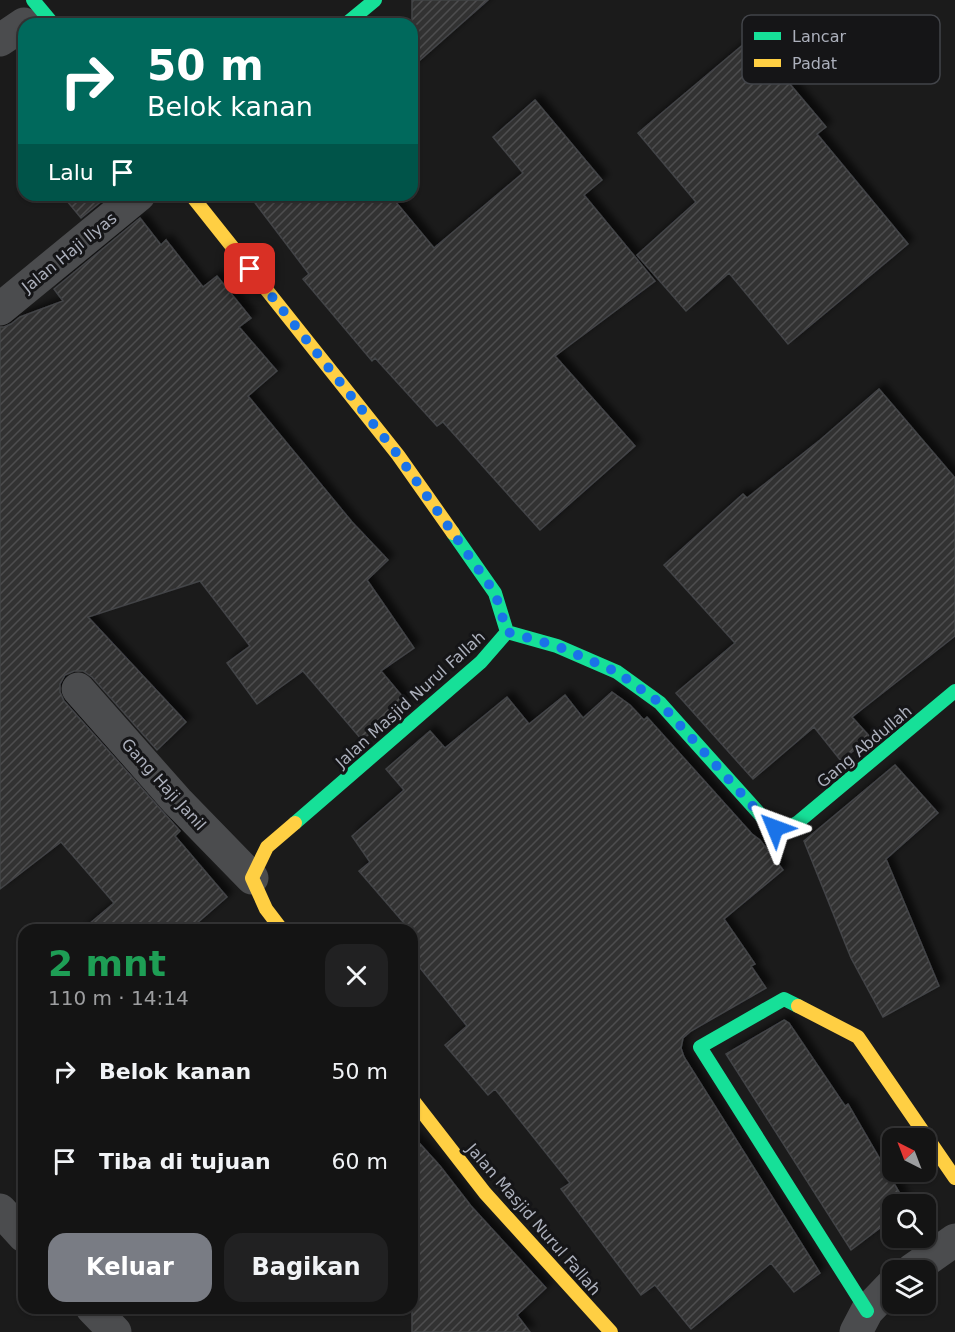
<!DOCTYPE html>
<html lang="id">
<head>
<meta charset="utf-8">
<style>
	body { margin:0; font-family:"DejaVu Sans",sans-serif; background:#212122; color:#f1f3f6; height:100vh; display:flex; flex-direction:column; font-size:22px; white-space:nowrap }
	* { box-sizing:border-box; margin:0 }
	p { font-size:20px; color:#9d9ea0 }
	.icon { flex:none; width:33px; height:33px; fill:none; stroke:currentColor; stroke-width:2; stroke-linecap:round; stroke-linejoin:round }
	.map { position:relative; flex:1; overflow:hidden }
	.panel { position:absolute; left:18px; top:924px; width:400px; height:390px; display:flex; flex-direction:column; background:#141414; border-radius:18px; box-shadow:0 2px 4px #0004,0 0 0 2px #333334 }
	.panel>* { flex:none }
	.banner { position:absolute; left:18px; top:18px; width:400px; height:183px; border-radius:18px; box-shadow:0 2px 4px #0004,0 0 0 2px #333334; background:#00695c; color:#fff; overflow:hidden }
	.needle { width:39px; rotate:318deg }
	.fabs { position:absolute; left:882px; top:1128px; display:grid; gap:12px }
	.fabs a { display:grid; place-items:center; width:54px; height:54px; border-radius:12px; background:#141414; box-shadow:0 2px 4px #0004,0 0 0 2px #333334; font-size:30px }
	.pin { position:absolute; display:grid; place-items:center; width:51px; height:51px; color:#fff; margin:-26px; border-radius:12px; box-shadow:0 3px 9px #0006 }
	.me { position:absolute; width:66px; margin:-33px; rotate:314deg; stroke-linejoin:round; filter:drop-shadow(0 0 4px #0008) }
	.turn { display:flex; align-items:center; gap:21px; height:126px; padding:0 30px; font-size:27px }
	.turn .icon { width:78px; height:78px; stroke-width:2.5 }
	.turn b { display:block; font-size:42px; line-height:51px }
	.then { display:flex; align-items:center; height:57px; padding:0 30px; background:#0003; gap:12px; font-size:22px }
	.round { display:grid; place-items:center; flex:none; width:63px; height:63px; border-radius:18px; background:#212122 }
	.headline { display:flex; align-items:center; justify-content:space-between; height:102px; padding:0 30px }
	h1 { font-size:36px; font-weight:700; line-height:45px; color:#1e9e55 }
	.primary-button { display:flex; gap:12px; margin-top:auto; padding:12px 30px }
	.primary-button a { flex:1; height:69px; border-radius:18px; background:#797c84; color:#fff; font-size:24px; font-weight:700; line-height:69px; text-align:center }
	.primary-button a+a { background:#212122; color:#f1f3f6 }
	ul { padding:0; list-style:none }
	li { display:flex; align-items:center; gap:18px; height:90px; padding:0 30px }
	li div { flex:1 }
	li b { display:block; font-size:22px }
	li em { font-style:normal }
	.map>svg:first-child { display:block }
	.building { fill:url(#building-hatch); stroke:#434447; stroke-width:1.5; filter:url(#shadow) }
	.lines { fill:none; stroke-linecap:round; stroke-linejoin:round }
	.street { stroke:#4b4c4e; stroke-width:33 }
	.fast { stroke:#16e098; stroke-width:14 }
	.slow { stroke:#ffcf43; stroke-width:14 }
	.route { stroke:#1a73e8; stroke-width:10; stroke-dasharray:0 18 }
	.labels { text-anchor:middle; stroke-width:6; stroke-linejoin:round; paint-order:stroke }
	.street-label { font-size:16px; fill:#acb0bc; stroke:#151517 }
	.key { fill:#151517; stroke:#424449; stroke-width:1.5 }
	.key-label { font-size:16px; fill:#acb0bc }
</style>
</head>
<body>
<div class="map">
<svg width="955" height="1332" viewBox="0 0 955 1332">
	<defs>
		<pattern id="building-hatch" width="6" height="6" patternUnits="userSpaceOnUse" patternTransform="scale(1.5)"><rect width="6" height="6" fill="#333"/><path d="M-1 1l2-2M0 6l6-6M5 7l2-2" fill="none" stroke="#4e4e4f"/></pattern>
		<filter id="shadow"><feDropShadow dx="5.5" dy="-5.5" stdDeviation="3" flood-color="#0009"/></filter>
	</defs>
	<rect width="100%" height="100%" fill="#1b1b1b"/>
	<!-- building -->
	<path class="building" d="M412 0H488L412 67Z
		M751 38 826 127 817 134 908 244 788 344 729 273 686 311 637 255 696 202 638 133Z
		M535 100 602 180 584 195 655 281 555 356 635 446 540 530 443 422 437 426 375 358 372 361 303 279 309 274 249 195H390L434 248 523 173 493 137Z
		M62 195H109L81 218Z
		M140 218 161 245 166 240 203 287 217 276 251 318 239 327 277 371 248 396 352 522 388 560 367 580 414 648 381 671 407 702 362 740 303 671 257 704 227 663 250 646 200 581 88 617 186 722 157 750 92 677 83 671H74L65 675 60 684V692L64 701 180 831 175 836 227 897 189 930H82L114 903 61 842 0 889V327H4L11 324 20 317 63 301 54 289Z
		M879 389 955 478V636L852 717 870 737 841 761 814 727 753 779 676 693 735 643 664 565 743 494 747 498 820 440Z
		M612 692 630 705 644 720 647 717 752 834 760 840 783 870 724 919 755 964 751 966 766 988 691 1031 683 1038 681 1048 684 1057 820 1273 794 1292 771 1263 691 1329 655 1285 641 1295 561 1189 570 1183 495 1089 488 1095 445 1045 467 1026 412 958V930H410L359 871 370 862 352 836 404 790 386 769 430 731 445 748 507 697 529 724 565 695 583 718Z
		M895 765 938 813 886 859 939 986 883 1017 851 958 804 841Z
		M784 1020 789 1023 845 1106 848 1104 906 1204H892V1219L851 1250 726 1054Z
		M412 1135 440 1166 471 1206 546 1288 517 1315 530 1332H412Z"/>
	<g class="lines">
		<!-- street -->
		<path class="street" d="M0 40 24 24
			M0 309 139 195
			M78 689 177 801 252 878
			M0 1210 24 1236
			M912 1270 955 1240
			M92 1308 115 1332
			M856 1332 867 1311 892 1285"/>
		<!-- fast -->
		<path class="fast" d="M33 0 53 24
			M346 24 375 0
			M507 632 557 646 617 672 660 703 766 821C778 829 784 830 797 823L955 691
			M295 823 481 662 507 632 495 593 453 533
			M798 1006 784 999 700 1047 867 1311"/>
		<!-- slow -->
		<path class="slow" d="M191 195 398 455 453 533
			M282 930 266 909 252 878 267 847 295 823
			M798 1006 858 1037 955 1178
			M412 1099 485 1193 611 1332"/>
	</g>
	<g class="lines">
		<!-- route -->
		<path class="route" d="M250 269 398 455 495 593 507 632 557 646 617 672 660 703 766 821 775 828"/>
	</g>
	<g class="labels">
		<!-- street labels -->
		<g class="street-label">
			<text transform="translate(69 252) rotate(-39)" y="6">Jalan Haji Ilyas</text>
			<text transform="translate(410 699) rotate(-42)" y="6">Jalan Masjid Nurul Fallah</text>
			<text transform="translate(864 746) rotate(-40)" y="6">Gang Abdullah</text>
			<text transform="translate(164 784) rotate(48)" y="6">Gang Haji Janil</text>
			<text transform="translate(534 1219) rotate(49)" y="6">Jalan Masjid Nurul Fallah</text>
		</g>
	</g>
	<!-- legend -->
	<rect x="742" y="15" width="198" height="69" rx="9" class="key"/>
	<rect x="754" y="32" width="27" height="8" fill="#16e098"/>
	<rect x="754" y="59" width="27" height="8" fill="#ffcf43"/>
	<g class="key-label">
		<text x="792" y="42">Lancar</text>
		<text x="792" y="69">Padat</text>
	</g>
</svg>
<div class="fabs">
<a><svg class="needle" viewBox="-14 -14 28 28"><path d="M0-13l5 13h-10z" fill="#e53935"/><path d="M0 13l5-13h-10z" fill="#9d9ea0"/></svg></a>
<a><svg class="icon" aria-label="search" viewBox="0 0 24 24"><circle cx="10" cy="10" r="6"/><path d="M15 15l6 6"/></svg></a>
<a><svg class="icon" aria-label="layers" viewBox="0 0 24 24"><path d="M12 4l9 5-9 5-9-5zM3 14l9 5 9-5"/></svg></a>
</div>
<div class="pin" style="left:250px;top:269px;background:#d93025"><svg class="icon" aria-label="arrive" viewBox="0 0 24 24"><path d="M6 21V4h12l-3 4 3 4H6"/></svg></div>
<svg class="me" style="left:775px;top:828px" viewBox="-20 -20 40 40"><path d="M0-17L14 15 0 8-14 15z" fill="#1a73e8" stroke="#fff" stroke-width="4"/></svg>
<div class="banner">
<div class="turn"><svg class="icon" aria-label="right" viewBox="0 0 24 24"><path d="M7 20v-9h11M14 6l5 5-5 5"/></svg><div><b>50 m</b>Belok kanan</div></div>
<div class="then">Lalu<svg class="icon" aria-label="arrive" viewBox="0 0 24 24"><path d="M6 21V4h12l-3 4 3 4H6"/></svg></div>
</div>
<section class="panel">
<div class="headline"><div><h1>2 mnt</h1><p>110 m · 14:14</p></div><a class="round"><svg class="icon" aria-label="close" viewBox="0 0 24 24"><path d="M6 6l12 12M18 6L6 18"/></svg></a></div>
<ul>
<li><svg class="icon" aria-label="right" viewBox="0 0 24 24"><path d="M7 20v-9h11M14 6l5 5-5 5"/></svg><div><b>Belok kanan</b></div><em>50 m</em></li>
<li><svg class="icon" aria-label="arrive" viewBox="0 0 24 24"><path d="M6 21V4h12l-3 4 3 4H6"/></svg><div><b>Tiba di tujuan</b></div><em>60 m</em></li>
</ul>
<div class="primary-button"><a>Keluar</a><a>Bagikan</a></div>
</section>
</div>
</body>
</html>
